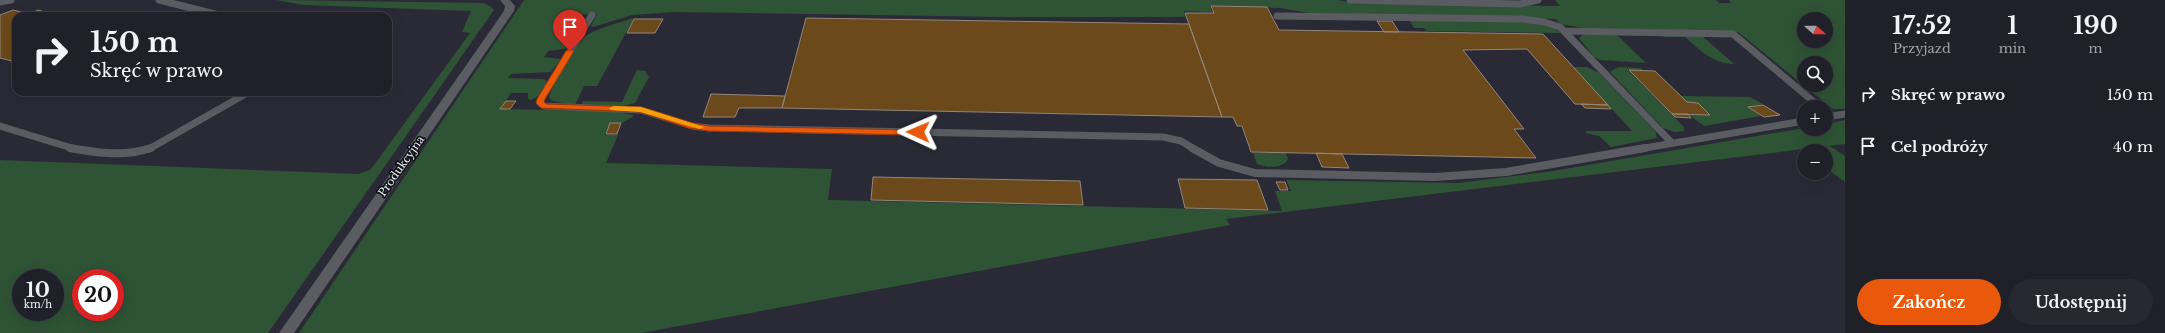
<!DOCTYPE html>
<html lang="pl">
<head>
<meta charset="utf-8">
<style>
	body { margin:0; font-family:"Libre Baskerville",serif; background:#282831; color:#f1f3f6; height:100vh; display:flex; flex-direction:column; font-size:15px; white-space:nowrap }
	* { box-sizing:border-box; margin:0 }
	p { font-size:13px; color:#a2a3a8 }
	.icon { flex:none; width:22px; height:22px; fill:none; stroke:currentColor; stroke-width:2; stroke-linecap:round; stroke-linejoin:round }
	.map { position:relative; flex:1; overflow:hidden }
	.sheet { display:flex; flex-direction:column; background:#202029; width:320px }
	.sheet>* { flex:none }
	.top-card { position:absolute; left:12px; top:12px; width:380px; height:84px; border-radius:12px; box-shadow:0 4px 16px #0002,0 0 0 1px #3d3e46; background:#202029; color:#f1f3f6; overflow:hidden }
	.needle { width:26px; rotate:111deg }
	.fabs { position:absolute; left:1797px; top:12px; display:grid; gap:8px }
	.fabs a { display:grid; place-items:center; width:36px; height:36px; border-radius:50%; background:#202029; box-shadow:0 4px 16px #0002,0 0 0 1px #3d3e46; font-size:20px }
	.speed { position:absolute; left:12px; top:269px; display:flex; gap:8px; font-size:20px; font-weight:700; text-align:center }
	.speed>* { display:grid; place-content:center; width:52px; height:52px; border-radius:50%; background:#202029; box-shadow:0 4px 16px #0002,0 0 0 1px #3d3e46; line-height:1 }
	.speed small { font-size:10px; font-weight:400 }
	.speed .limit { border:6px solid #d22; background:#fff; color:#111 }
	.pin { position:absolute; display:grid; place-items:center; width:34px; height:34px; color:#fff; margin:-41px -17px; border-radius:50% 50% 50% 0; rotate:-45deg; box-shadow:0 0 4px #0007 }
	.pin .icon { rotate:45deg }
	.me { position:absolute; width:44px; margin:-22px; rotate:271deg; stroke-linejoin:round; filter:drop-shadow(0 0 3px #0008) }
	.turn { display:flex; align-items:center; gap:14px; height:84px; padding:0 12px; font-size:18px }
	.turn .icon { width:52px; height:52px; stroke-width:2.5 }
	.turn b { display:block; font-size:28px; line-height:34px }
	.eta { display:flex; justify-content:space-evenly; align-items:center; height:68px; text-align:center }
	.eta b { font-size:24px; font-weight:800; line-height:28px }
	.primary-button { display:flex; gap:8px; margin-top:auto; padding:8px 12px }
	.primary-button a { flex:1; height:46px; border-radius:24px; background:#ea580c; color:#fff; font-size:16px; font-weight:800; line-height:46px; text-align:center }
	.primary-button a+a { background:#282831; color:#f1f3f6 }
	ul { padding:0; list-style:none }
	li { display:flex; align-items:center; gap:12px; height:52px; padding:0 12px }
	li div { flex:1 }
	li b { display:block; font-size:15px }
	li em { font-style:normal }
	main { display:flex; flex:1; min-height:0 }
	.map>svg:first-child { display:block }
	.green { fill:#2f5335; fill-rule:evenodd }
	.building { fill:#6c491a; stroke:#91867a }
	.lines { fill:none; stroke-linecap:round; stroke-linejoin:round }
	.lane-far1 { stroke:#5a5c62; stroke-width:7 }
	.lane { stroke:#5a5c62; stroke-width:8 }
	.street { fill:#5a5c62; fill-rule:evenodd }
	.route { fill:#ea580c; stroke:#983908 }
	.slow { fill:#f59e0b }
	.labels { text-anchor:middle; stroke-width:3.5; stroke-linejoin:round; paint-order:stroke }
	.street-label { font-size:11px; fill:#ebecf4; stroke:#131419 }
</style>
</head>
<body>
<main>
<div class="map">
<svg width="1845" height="333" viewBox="0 0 1845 333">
	<rect width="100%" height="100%" fill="#2a2a37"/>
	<!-- green -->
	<path class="green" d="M276 0 483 3 490 6 494 10 268 333H0V160L358 174 370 170 374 165 470 33 462 32 471 11 304 5ZM21 278H55V312H21ZM81 278H115V312H81Z
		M524 0H1337L1356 3 1560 6 1555 0H1716L1719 3H1731L1729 0H1845V109H1833L1738 32 1584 28 1560 24 1556 19 1309 13 1280 8 1210 6 1212 12 1184 11 1185 17H1002L675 12 632 15 593 27 591 26 597 14C586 14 574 15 565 20 570 28 574 39 569 48L548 51 544 57 561 59 551 72 511 74 508 78 544 79 548 83 540 95 531 100 528 99V93H511L500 109 611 111 633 115 634 116 622 123H610L605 135H618L606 163 832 169 828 200 1282 211 1275 191H1291L1286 180 1458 183 1553 171 1804 128 1826 129V124L1845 120V144L1226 219 1230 225 641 333H299ZM1804 19H1826V41H1804ZM1804 63H1826V85H1804Z
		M634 18 597 86H584L575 105 552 101 549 98C551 86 577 41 587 35 601 27 618 23 634 18Z
		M1412 20C1440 21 1545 16 1561 33L1427 31 1424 28H1414L1410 21Z
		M1616 34 1646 63 1601 60 1594 57 1579 38 1582 35Z
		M1662 35 1702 36 1734 64C1712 63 1701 51 1685 37H1664Z
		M1573 67H1587L1599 73 1655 131 1657 138 1611 147 1599 136 1585 133 1587 131H1632Z
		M1618 67 1641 68 1643 70H1628L1684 127V131L1675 132 1663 128 1610 72Z
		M637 70 645 71 649 77 635 103 623 106 581 105 583 101 622 102Z
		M1681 96 1750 97 1763 104 1748 107 1761 116 1704 126 1688 114H1710L1698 103 1687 102Z
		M1830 146 1845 156V182L1826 168V151L1804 152 1802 150Z
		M1253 153H1286L1288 159C1283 169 1267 168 1257 164Z"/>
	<!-- building -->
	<path class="building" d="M1211 6 1267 7 1279 30 1543 34 1608 105 1575 104 1527 49 1463 50 1524 129H1514L1536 158 1251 152 1242 126H1237L1233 117H1222L1185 13H1214Z
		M13 10 30 14 38 10 58 16H16V62L0 58V15Z
		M806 18 1189 24 1222 117 782 108Z
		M634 19H663L655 33H627Z
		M1377 21H1392L1399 32H1384Z
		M1629 70 1655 71 1687 102 1698 103 1710 115 1672 114Z
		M711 94 785 96 782 108H739L735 117H703Z
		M506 101H516L510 109H500Z
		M1581 104 1608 105 1611 109 1585 108Z
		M1763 105 1780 115 1764 117 1748 107Z
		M1672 114H1688L1691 118 1675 117Z
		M610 123H621L617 134H606Z
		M1316 153 1342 154 1349 168 1322 167Z
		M873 177 1080 181 1083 205 871 200Z
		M1178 179 1257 180 1268 210 1185 208Z
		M1276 182H1285L1288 190H1280Z"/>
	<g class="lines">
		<!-- lane-far1 -->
		<path class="lane-far1" d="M159 0 223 16
			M1350 0 1520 4 1538 0
			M0 2 11 0
			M592 15 541 99 540 103 544 106 641 110 692 126 709 128 1163 137 1181 141 1194 149
			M1277 16 1522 19 1544 22 1560 27 1672 143
			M1565 31 1733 34 1820 107
			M1826 117 1845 114
			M0 126 75 149
			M149 149 249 92
			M1639 149 1804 121"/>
		<!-- lane -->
		<path class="lane" d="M70 148C97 153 125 157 151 148
			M1192 148 1219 163 1255 173 1435 177 1506 172 1645 148"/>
		<!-- street -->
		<path class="street" d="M500 0H510L515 6 514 11 294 333H279L504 11 505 6Z"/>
	</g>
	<!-- route -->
	<path class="route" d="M570 49 574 51 545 99 544 102 546 104 641 107 693 123 709 126 918 130 923 132 918 135 709 131 689 128 640 112 541 108 536 103 537 99 566 51Z"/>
	<!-- slow -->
	<path class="slow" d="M614 106 641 107 704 127 700 129 640 112 611 110 609 108Z"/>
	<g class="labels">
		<!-- street labels -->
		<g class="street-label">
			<text transform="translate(401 166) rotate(-55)" y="4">Produkcyjna</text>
		</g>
	</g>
</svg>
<div class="fabs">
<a><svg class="needle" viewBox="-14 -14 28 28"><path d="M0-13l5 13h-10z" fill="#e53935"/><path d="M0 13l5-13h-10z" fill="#a2a3a8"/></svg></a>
<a><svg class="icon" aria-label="search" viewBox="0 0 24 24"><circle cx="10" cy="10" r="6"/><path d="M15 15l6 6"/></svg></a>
<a>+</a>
<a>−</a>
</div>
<div class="speed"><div>10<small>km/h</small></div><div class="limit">20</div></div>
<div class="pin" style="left:570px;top:51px;background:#d93025"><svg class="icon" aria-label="arrive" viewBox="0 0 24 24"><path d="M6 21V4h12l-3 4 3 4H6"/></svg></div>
<svg class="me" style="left:918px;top:132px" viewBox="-20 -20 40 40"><path d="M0-17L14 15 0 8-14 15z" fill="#ea580c" stroke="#fff" stroke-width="4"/></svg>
<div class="top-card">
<div class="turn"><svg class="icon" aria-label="right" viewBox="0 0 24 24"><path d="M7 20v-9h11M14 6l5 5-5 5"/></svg><div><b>150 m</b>Skręć w prawo</div></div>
</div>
</div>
<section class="sheet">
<div class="eta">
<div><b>17:52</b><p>Przyjazd</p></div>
<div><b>1</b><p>min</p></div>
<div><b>190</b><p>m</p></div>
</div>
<ul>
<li><svg class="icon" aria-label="right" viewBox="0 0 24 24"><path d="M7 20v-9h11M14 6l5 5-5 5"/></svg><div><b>Skręć w prawo</b></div><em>150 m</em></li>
<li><svg class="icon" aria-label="arrive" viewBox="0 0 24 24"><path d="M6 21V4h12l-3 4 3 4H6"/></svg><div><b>Cel podróży</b></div><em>40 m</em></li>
</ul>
<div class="primary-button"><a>Zakończ</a><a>Udostępnij</a></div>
</section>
</main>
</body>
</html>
